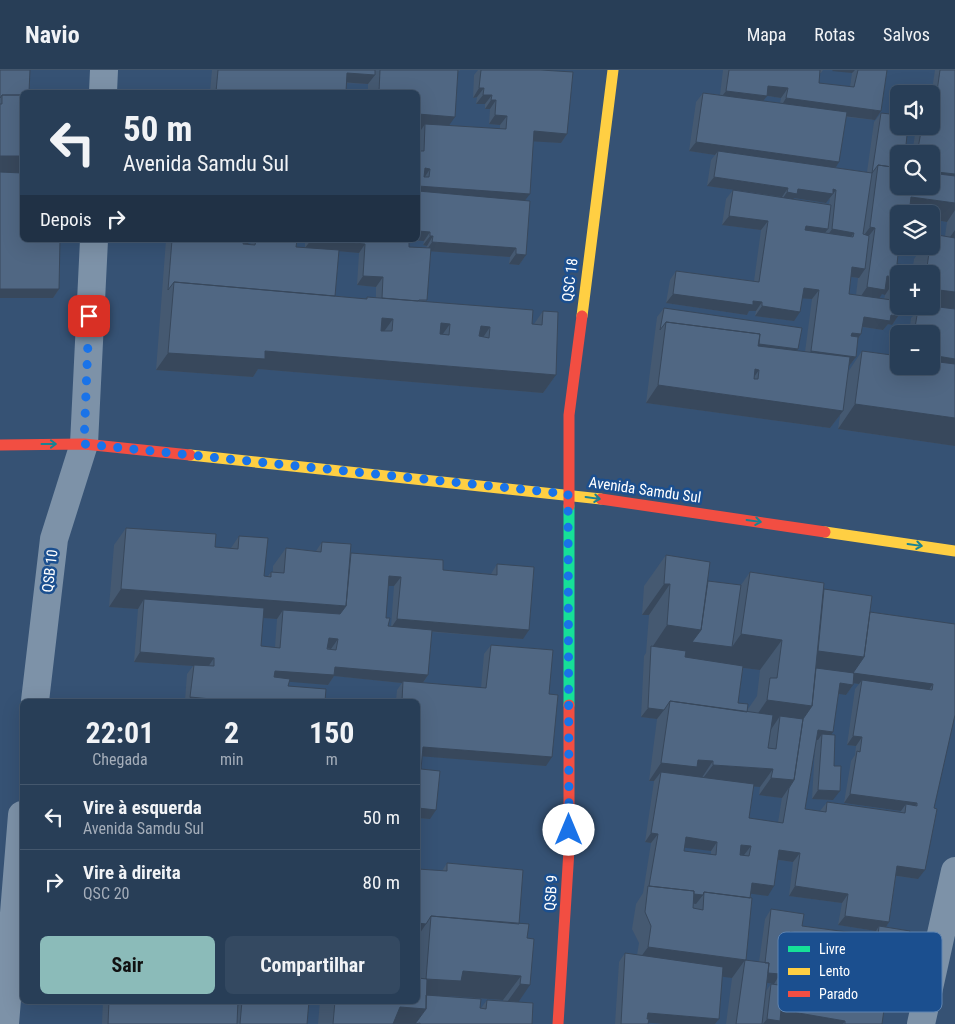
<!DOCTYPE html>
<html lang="pt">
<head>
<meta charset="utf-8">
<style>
	body { margin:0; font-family:"Roboto Condensed",sans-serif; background:#344961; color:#f1f3f6; height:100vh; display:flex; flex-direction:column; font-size:19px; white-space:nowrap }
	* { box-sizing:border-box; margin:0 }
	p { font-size:16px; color:#a5aeba }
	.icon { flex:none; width:28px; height:28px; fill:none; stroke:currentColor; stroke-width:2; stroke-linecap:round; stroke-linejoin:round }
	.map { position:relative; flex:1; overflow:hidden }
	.side { position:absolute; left:20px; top:629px; width:400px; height:305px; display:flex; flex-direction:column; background:#283e57; border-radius:8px; box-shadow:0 5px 20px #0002,0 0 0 1px #44576d }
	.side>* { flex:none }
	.banner { position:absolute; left:20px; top:20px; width:400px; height:152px; border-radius:8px; box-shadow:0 5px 20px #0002,0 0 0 1px #44576d; background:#283e57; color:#f1f3f6; overflow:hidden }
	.tools { position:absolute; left:890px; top:15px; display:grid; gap:10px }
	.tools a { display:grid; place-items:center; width:50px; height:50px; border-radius:8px; background:#283e57; box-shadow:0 5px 20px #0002,0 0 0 1px #44576d; font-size:25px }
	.pin { position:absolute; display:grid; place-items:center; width:42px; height:42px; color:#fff; margin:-21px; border-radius:10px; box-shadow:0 2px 8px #0006 }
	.me { position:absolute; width:55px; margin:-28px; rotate:0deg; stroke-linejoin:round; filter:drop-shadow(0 0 4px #0008) }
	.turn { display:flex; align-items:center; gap:18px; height:105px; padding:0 20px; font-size:22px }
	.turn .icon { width:65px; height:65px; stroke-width:2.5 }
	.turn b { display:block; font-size:35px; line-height:42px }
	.then { display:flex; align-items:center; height:48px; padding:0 20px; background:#0003; gap:10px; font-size:19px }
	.eta { display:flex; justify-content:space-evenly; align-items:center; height:85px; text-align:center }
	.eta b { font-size:30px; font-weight:700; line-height:35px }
	.primary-button { display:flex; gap:10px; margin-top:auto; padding:10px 20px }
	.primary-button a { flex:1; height:58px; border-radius:8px; background:#8bbbb9; color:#111; font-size:20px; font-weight:700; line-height:58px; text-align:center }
	.primary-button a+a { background:#344961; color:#f1f3f6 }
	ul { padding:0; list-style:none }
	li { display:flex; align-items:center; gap:15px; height:65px; padding:0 20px; border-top:1px solid #44576d }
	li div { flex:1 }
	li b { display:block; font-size:19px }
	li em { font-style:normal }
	header { display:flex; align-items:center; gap:30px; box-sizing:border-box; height:70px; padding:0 25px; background:#283e57; border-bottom:1px solid #44576d }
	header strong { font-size:24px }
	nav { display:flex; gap:28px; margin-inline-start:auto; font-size:18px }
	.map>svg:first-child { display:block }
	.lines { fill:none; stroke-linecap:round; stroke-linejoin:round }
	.street { stroke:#7d92a8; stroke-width:28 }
	.fast { stroke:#16e098; stroke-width:11 }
	.slow { stroke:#ffcf43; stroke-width:11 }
	.jam { stroke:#f24e42; stroke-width:11 }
	.wall { fill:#455971; fill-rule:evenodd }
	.shaded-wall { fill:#38485c }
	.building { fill:#506783; stroke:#38485c; fill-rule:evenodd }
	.oneway { stroke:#198292 }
	.route { stroke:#1a73e8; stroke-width:9; stroke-dasharray:0 16.2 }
	.labels { text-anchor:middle; stroke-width:5; stroke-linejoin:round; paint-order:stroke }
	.street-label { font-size:15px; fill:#fff; stroke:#1b4f8f }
	.key { fill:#1b4f8f; stroke:#5f84b1; stroke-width:1 }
	.key-label { font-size:14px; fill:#fff }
</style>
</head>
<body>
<header>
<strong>Navio</strong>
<nav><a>Mapa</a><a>Rotas</a><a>Salvos</a></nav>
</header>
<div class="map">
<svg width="955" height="954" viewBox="0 0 955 954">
	<rect width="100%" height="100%" fill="#365274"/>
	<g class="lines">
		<!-- street -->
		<path class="street" d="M103 22 104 0
			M35 631 54 469 84 374 94 170
			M5 954 22 745
			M921 954 955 801"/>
		<!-- fast -->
		<path class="fast" d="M569 436V635"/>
		<!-- slow -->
		<path class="slow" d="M582 246 613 0
			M190 385 601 429
			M825 462 955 481"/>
		<!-- jam -->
		<path class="jam" d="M0 375 84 374 190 385
			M601 429 825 462
			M569 436V345L582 246
			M558 954 569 780V635"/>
	</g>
	<!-- wall -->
	<path class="wall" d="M0 0 22 22V170L59 219 53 228H0Z
		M212 0H460L458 2 449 55 500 59V55L489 54 490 39H485V34H476L477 27 473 28 474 5 478 0H541L567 64 561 73 533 71 525 131 526 185 519 195 509 194 510 187 430 181 426 232 534 254 543 241 556 305 543 323 258 299 253 307 156 300 166 170H251L248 174H250L253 170H297L296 177H305V170H418V81L419 63H418V22H368V14L346 13V22H210ZM409 170 424 171 423 175 427 176 426 178 409 177ZM339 181 359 183 357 215 376 217V228L367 227 366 229 335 226Z
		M723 0H823L821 3H820L819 13 850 17 852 3 832 0H887L881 41 875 50 846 47 836 98 867 102 874 52 881 43 899 116 931 84H912L916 58 918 56H931V27L935 0H955V239H952H955V376L838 359 840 345 830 358 646 333 657 247 664 238 797 281 805 282 812 229 802 228 794 251 755 246 756 241H749L747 245 666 233 670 210 676 201 754 211 761 160 722 155 726 129 733 120 782 127 707 116 711 90 715 85 689 81 696 32 703 23 720 25ZM767 26 781 28 780 33 763 31ZM794 128 826 133 829 129H830L829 134 793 129ZM899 144 947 152 945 166 931 176H923L914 189 913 196 897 194ZM899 204H931V236H899ZM851 207 858 208 856 225 849 224ZM882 224 885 225 884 229 879 228ZM899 241 915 244 911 248 909 264H931V296L862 281 848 302V296H849L856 287 858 269 861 264 862 257 883 260 888 254 892 255 898 246Z
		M126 458 215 477 231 478 239 466 264 506H268L271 502H273V496L286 478 316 481 322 472 351 483 443 500 491 504 497 494 523 569 432 562 428 605 423 613 481 618 484 584 491 575 549 624 546 696 422 686 421 699 430 749 418 748V631H396L397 620 402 613 334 606 328 615 289 611 288 616 325 631H185L187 604 193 596 134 592 138 539 109 537 114 475ZM388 516H394L391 557 388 556 386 548ZM263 548 277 549 275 577 261 576Z
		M666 485 708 511 741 515 750 502 824 519 870 542 955 554 918 809 896 806 889 852 886 857 891 932 885 931 882 954H726L732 908 722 906 719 949 715 954H664L649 952 648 954H615L619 892 625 883 637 885 639 873 632 859 636 834 643 823 651 773 645 772 654 711H649L657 649 641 647 644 586 646 583 649 545H642L644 516ZM743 598 760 600 757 626 748 639V642L738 633ZM853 613 859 614 855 619 847 675 856 676 855 685 851 691 844 733 901 741 900 742 827 732 820 741 805 739 815 676 812 729 833 730 831 665 839 623 846 625 853 615ZM753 716 760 717 759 725 782 728V727L778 753 749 748ZM685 777 711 781V785L684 781ZM778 790 793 792 789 826 842 833 838 855 876 861 873 865 802 856 771 839 765 849 759 892 745 890 751 823 768 826ZM788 872 793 873 790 890 786 896H785ZM767 913 774 914H771L766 921Z
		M447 793 519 854H529L518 932 532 954H318L320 931H418V799L442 801ZM450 926 503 930V931L487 930 481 938 450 927Z
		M103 931H238V936L241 931 275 934V931H309L307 954H102Z"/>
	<!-- shaded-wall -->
	<path class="shaded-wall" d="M833 0H855L852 3 832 1Z
		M347 3 375 5 368 14 340 12Z
		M768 16 788 18 781 28 762 25Z
		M479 18H484L477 27 473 28Z
		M726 21 767 26 760 35 719 30Z
		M483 25H492L485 34H476Z
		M786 28 881 41 875 50 780 38Z
		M491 30H496L490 39H485Z
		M418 44 455 47 443 64 425 54 419 63H418Z
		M495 45 507 46 500 55 489 54Z
		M534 61 567 64 561 73 527 71Z
		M696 72 839 92 833 102 718 81 715 85 689 81Z
		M0 86H22V104H0Z
		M931 93 938 94 932 103H931Z
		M425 98 430 99 424 108Z
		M937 102 955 104V114L931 110Z
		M714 107 788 118 782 127 707 116Z
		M418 116 530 124 523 133 418 126Z
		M798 119H833L836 120 826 133 794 128 791 133 781 131 787 122Z
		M911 127 955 133V140L947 152 931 149V144H899Z
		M729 146 768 151 761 160 722 155Z
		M806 156 828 159 821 168 800 165Z
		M870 157 875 158 862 175H857Z
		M832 159 854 163 847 172 825 169Z
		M955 160V179L943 177Z
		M418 161 430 162 424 171 408 170H418Z
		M430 166H433L427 176 423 175Z
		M202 170H251L248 174Z
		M311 170H321L365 174 359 183 305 178Z
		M432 172 516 178 510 187 426 181Z
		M516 184 526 185 519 195 509 194Z
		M852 197 865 199 859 208 845 206Z
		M363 206 383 207 376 217 357 215Z
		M887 206 897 207 885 225 882 224 873 238 855 235 867 217Z
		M804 218 819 220 812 229 797 228Z
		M0 219H59L53 228H0Z
		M931 219 955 222V239L952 238 946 248 922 240 931 236Z
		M895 221 899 222V236H922L917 242 918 239 915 244 883 239Z
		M673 224 753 231 762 232 756 241H749L747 245 666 233Z
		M762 236 800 242 794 251 755 246Z
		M891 245 898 246 892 255 888 254 883 260 857 256 864 247Z
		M382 248 393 249 380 267Z
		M441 253 450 254 437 272Z
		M481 256 490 257 478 275Z
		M665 261 798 279 792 288Z
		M852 263 861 264 855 273 845 272Z
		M265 281 556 305 543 323 258 299 253 307 156 300 168 283Z
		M811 281 856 287 849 296 804 290Z
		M931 285 955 289V299L931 295Z
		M755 299 759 300 747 317Z
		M658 315 843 341 830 358 646 333Z
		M855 334 955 348V376L838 359Z
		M389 506 401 507 394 516H383Z
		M664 514H670L649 545H642Z
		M121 519 346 536 334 554 283 540 277 549 143 539 144 529 138 539 109 537Z
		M397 549 529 560 523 569 391 558Z
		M667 555 701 560 732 577 741 564 782 570 760 600 720 595 651 579Z
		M329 568 338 569 331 579 323 577Z
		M814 580 864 587 933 614 927 623 862 610 859 614 802 606Z
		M140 582 214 588 208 597 134 592Z
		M335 597 428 605 422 614 403 611 402 613 334 606 328 615 268 610 275 601Z
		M840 613 853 615 846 625 834 623Z
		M190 627 233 631H188Z
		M767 630 812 636 791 667 780 646 768 664 746 661Z
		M648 638 664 640 657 649 641 647Z
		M818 660 833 662 827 671 822 664 818 670H812Z
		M853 666 862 667 856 676 847 675Z
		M423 677 552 687 546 696 418 686Z
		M698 690 713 691 701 709 661 702 654 711H649L661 693Z
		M713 695 773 699 760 717 700 712Z
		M771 708 794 710 782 728 759 725Z
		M818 720 840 721 833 730 812 729Z
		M850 724 917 733 911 742 906 734 901 741 844 733Z
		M418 738 436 740 430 749 418 748Z
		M651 763 658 764 651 773 645 772Z
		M686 767 717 772 711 781 679 777Z
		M741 775 751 776 744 785 734 784Z
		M779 780 800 783 793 792 773 789Z
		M897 796 925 800 918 809 891 805Z
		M752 813 774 816 768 826 746 823Z
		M795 816 848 824 842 833 789 826Z
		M679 822 703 825 696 834 675 831Z
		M845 846 889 852 883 862 879 856 876 861 838 855Z
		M418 853 426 854 418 866Z
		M790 862 799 863 793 873 783 871Z
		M648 877 745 890 732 908 635 895Z
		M463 901 521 906 503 930 450 926 443 936 416 934 426 909Z
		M763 902 780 904 774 914 757 911Z
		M788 906 897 923 891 932 787 916Z
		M520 914 530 915 513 940 502 939Z
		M400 937 426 939 415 954H388Z
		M781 940 845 951 843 954H763L767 949Z
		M648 943 719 949 715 954H664L641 952Z"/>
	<!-- building -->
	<path class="building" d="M0 0H30L29 22H22V25H2L0 28Z
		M218 0H375V5L347 3 346 22H216Z
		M380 0H458L455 47 418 44V22H379Z
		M481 0H541L573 2 567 64 534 61 530 124 418 116V81H424L425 54 506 59 507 46 495 45 496 30H491L492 25H483L484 18H479ZM425 98 430 99 429 107H424Z
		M729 0H820L819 13 854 17 858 0H887L881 41 786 28 788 18 768 16 767 26 726 21Z
		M940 0H955V104L937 102 938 94 931 93V84H917L922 56H931V50H933Z
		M703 23 847 42 839 92 696 72Z
		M2 25H22V86H0V34H2Z
		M881 43 899 45V56H908L905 84H899V98L878 95 872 103Z
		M718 81 872 103 863 164 869 166 865 199 852 197 849 224 899 231V236H900L898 246 891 245 890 251 864 247 861 264 852 263 851 266 858 267 856 287 811 281 819 220 804 218 800 242 762 236V232L753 231V235L673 224 676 201 759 212 768 151 729 146 733 120 831 135 828 159 806 156 805 160 853 167 854 163 832 159 836 120 833 119V124L798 119 797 124 787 122 788 118 714 107Z
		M878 95 899 98V116H931V103L955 106V133L911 127 909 144H899V176L897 194 923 197 922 204H899V222L895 221 897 207 887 206 885 220 867 217 875 158 870 157Z
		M0 102 22 103V170H60L59 219H0Z
		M418 121 530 131 526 185 516 184V178L432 172 433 166H430V162L418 161Z
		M932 164 955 168V222L931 219V204H926L930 176H931Z
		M172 170H244L243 174 255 175 256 170H297L296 177 339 180 335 226 174 212 168 220Z
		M321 170H409V177L431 178 427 230H419L418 231 382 228 383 207 363 206 365 174Z
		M174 212 367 229V227L533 240 532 254 542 255 543 241 558 242 556 305 265 281V289L168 283ZM382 248 393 249 392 261H381ZM441 253 450 254 449 265 440 264ZM481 256 490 257 489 268 479 266Z
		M923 236H931L955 239V289L931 285V264H914L918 239 922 240Z
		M664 238 802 258 798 279 759 274 760 264 666 252 660 260Z
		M666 252 760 264 758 276 850 287 843 341 658 315ZM755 299 759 300 758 309H754Z
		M862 281 899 286V296H931V291L955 294V348L855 334Z
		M126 458 216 464 215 477 238 479 239 466 268 468 264 506 271 507V502L284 503 286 478 321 482 322 472 351 474 346 536 121 519Z
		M351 483 443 490V500L497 505V494L534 497 529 560 397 549 401 507 389 506 386 548H390L388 556 432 560 428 605 335 597 334 605 275 601 274 607 290 609 288 616 326 619 325 631H233L190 627 194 595 214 596V588L140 582 144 529 264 538 261 576 280 578 283 540 340 544 346 536ZM329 568 338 569 336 580 327 579Z
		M666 485 710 492 701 560 667 555 670 514H664Z
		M750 502 824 513 812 636 767 630 770 608H777L782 570 741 564Z
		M708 511 741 515 732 577 692 572 701 560Z
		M824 519 872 526 864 587 818 581Z
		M870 542 955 554V645L934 738 937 739 925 800 897 796 889 852 845 846 848 824 795 816 800 783 779 780 774 816 752 813 750 828 704 822 703 825 694 824V821L649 816 658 764 651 763 661 702 754 714 749 748 783 753 789 718 794 710 803 649 812 636 816 598 854 603 853 615 840 613 833 662 818 660 805 739 826 742 827 732 905 743 906 734 917 736V733L850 724 857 681 860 682 862 667 853 666 862 610 932 620 933 614 853 603 864 587ZM686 767 717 772 716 785 684 781ZM741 775 751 776 749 786 740 785Z
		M491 575 553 580 549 624 558 625 552 687 423 677 421 699 440 701 436 740 418 738V631H402L403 611 486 618Z
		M651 576 686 581 685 587 743 596 738 633 748 634 747 642 670 631 664 640 648 638Z
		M670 631 773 645 768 678 776 679 780 646 803 649 794 710 771 708 773 699 713 695V691L698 690 697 697 661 693Z
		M822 664 835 665 834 696H841L840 721 818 720Z
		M447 793 523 800 519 854 431 846 426 854 418 853V799L447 801Z
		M648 816 694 821 693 838 703 840 704 822 752 828 746 890 648 877 651 856 645 842Z
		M771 839 804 844 802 856 878 866 879 856 910 861 897 923 887 921 889 904 796 890 799 863 790 862 785 896H786L780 904 768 903 769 893H765Z
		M431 846 529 854 527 868 534 869 530 915 520 914 521 906 463 901 461 911 426 909Z
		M625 883 723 897 719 949 648 943 647 949H649L648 954H621Z
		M791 889 889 904 882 954H845V951L781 940 780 951 767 949 771 914 787 916Z
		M745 890 769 893 762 954H736Z
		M418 908 427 909 426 939 400 937 393 954H333L335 931H418Z
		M426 925 481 929 480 938 486 939 487 930 533 933 532 954H420V953L415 954 426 939Z
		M109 931H238L237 954H108Z
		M242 931 280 934 281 931H309L307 954H240Z"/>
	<!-- one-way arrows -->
	<defs><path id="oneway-shaft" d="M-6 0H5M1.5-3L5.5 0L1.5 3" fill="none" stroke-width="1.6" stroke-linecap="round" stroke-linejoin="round" transform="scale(1.25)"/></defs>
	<g class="oneway">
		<use href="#oneway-shaft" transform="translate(49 374)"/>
		<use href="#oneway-shaft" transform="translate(593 428) rotate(8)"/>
		<use href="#oneway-shaft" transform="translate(754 451) rotate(8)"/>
		<use href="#oneway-shaft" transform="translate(915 475) rotate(8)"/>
	</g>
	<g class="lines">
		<!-- route -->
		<path class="route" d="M89 246 84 374 568 424 569 760"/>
	</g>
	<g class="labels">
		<!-- street labels -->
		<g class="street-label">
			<text transform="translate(570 210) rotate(-83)" y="5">QSC 18</text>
			<text transform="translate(645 420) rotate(8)" y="5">Avenida Samdu Sul</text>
			<text transform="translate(50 501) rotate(-83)" y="5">QSB 10</text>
			<text transform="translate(551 823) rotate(-86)" y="5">QSB 9</text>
		</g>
	</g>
	<!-- legend -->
	<rect x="778" y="862" width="164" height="80" rx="8" class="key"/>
	<rect x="788" y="876" width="22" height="6" fill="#16e098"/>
	<rect x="788" y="898" width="22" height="7" fill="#ffcf43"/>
	<rect x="788" y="921" width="22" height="6" fill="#f24e42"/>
	<g class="key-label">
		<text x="819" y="884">Livre</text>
		<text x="819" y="906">Lento</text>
		<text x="819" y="929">Parado</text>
	</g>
</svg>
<div class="tools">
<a><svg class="icon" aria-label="sound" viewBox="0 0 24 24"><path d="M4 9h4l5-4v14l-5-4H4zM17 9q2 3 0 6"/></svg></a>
<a><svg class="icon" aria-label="search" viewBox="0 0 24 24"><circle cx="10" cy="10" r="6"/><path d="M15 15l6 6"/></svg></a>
<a><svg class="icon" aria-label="layers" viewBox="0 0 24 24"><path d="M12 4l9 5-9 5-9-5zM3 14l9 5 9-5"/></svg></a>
<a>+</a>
<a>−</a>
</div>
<div class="pin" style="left:89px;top:246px;background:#d93025"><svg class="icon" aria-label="arrive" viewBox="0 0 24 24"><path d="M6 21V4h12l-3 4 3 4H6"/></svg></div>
<svg class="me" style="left:569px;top:760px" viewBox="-20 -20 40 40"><circle r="19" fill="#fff"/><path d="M0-13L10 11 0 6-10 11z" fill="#1a73e8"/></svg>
<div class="banner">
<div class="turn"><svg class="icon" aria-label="left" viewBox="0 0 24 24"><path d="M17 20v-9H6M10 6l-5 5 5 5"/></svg><div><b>50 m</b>Avenida Samdu Sul</div></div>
<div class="then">Depois<svg class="icon" aria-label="right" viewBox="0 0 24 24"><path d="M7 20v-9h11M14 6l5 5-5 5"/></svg></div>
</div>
<section class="side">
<div class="eta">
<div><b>22:01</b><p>Chegada</p></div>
<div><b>2</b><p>min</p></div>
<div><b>150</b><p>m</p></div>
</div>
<ul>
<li><svg class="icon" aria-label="left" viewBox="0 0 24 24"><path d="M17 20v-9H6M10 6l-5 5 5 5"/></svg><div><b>Vire à esquerda</b><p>Avenida Samdu Sul</p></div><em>50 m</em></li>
<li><svg class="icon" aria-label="right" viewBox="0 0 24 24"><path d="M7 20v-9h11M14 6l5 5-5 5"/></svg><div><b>Vire à direita</b><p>QSC 20</p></div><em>80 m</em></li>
</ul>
<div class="primary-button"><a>Sair</a><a>Compartilhar</a></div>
</section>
</div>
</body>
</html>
